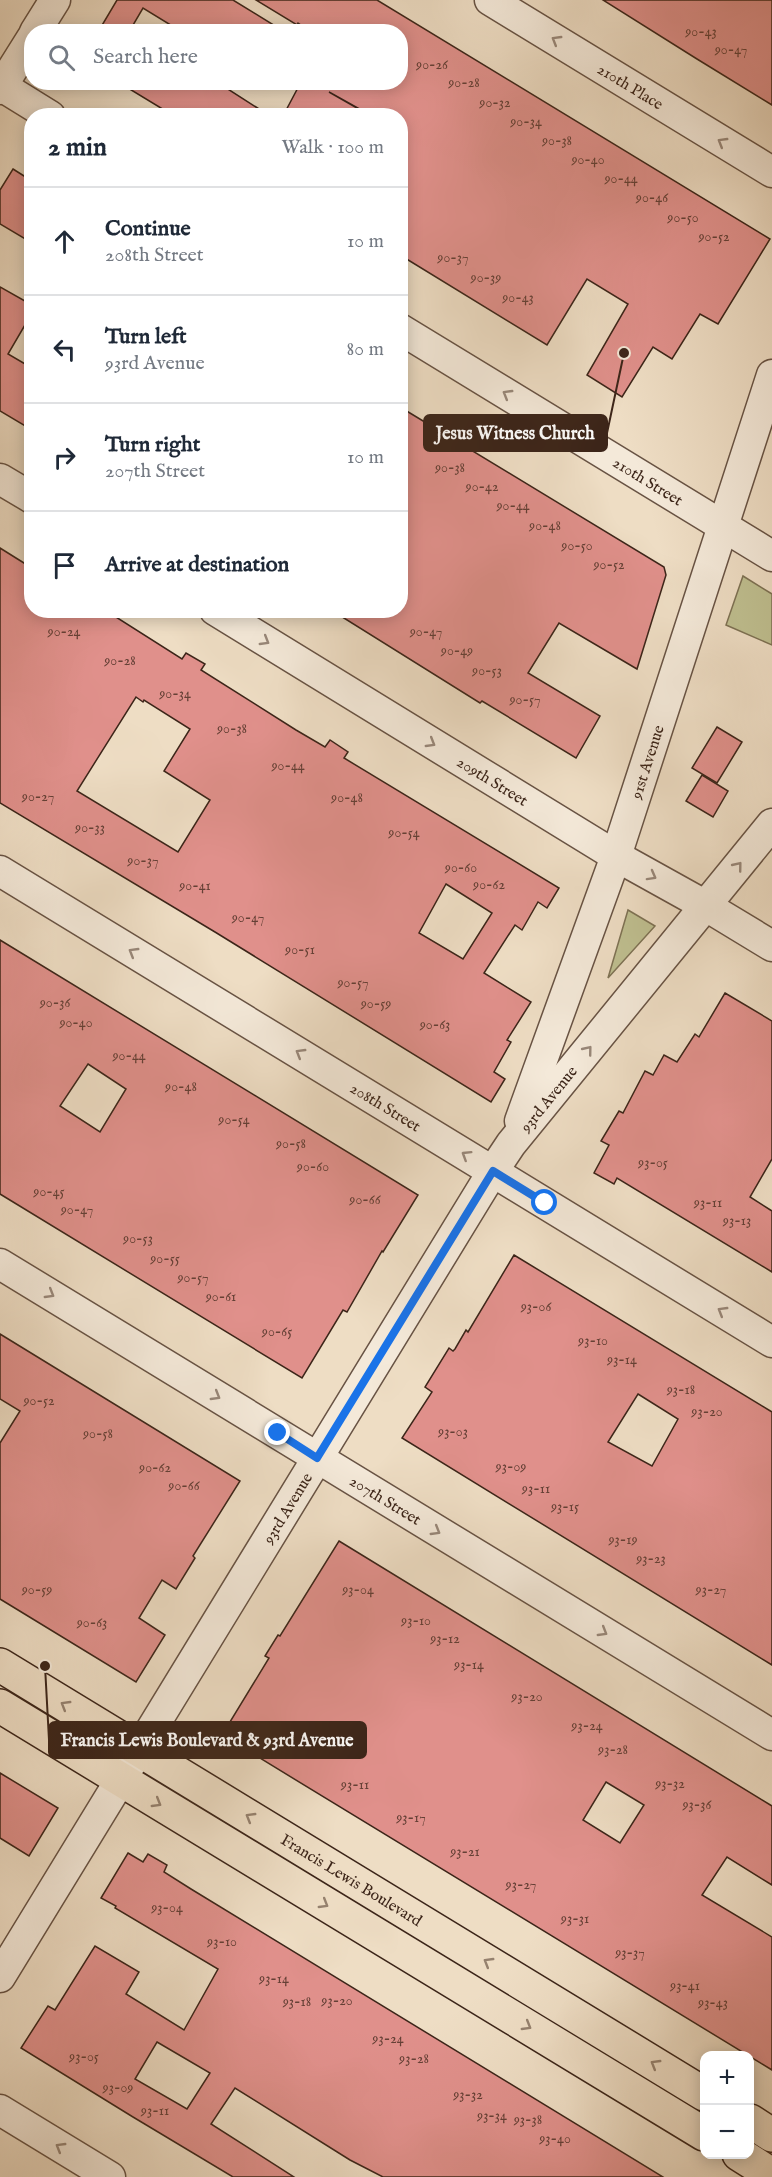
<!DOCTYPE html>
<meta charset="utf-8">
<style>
:root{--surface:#fff;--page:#f6f6f7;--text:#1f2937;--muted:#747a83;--line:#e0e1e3}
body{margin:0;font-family:"IM FELL English",serif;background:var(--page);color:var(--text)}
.controls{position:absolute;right:18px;bottom:18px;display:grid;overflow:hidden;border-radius:12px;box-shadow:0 3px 15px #0003}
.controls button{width:54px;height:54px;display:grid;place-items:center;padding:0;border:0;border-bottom:2px solid var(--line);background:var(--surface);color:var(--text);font:30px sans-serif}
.stop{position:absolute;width:18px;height:18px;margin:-14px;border:4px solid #1a73e8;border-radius:50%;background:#fff}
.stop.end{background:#1a73e8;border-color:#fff;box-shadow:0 2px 6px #0008}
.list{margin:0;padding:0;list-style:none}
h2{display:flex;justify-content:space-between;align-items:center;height:78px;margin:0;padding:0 24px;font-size:26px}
h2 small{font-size:20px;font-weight:400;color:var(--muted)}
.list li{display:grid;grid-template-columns:39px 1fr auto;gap:18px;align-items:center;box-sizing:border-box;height:108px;padding:0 24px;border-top:2px solid var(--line)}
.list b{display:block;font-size:22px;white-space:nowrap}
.list p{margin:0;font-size:20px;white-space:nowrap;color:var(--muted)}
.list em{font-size:20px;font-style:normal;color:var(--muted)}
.icon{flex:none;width:33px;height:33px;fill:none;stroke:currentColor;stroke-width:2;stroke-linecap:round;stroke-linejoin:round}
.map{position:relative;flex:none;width:772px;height:2177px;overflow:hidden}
.search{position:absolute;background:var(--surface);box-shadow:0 3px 15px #0003;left:24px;top:24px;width:384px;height:66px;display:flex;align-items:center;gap:15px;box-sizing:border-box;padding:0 21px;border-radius:24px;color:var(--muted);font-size:22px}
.panel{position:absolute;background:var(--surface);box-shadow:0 3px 15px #0003;left:24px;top:108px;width:384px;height:510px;border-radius:24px}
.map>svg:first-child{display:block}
</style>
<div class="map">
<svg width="772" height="2177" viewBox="0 0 772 2177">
<rect width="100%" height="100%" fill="#eeddc4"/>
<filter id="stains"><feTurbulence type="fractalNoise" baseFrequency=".00333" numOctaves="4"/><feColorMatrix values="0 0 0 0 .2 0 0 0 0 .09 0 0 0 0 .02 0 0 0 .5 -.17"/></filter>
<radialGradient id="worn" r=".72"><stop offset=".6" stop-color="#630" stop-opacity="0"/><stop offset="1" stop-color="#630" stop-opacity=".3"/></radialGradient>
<!-- green -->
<g fill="#bfbf90" stroke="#7e7254" stroke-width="1.5">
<polygon points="743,576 772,594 772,645 726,625"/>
<polygon points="628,910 655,926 608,978"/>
</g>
<!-- building -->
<g fill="#e0908b" stroke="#3c2519" stroke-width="1.5" fill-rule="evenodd">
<polygon points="117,0 233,0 285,32 182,32 143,8 129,32 98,32"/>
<polygon points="256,0 377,0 770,239 718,324 700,314 672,359 653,347 622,397 587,375 628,304 587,279 547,345 400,255 400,116 372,116 329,92 371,116 283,116 301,82 400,82 400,32 311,32 298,23 297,25"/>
<polygon points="603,0 772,0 772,105 697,59"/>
<polygon points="118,82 217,82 270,116 174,116"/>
<polygon points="13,169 32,181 32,243 0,224 0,190"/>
<polygon points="0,287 32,305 32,313 8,354 32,368 32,430 0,411"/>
<polygon points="400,407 664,567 666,575 637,669 559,623 528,673 600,716 576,758 482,701 480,703 331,610 400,610"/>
<path d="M0,548l32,20v42h73l77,49 4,-6 19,11 -4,6 95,60 29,17 5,-7 18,12 -4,6 215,130 -12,20 -9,-6 -16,28 -7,-5 -31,48 47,29 -24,38 4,2 -17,30 11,7 -14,23 -276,-170 -215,-129zM136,697l7,5 1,-2 46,29 -26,42 46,29 -32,52 -101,-61zM446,884l46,29 -29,46 -44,-26z"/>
<polygon points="717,727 742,742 717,783 692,768"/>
<polygon points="702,775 728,791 713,817 686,801"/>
<path d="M0,940l418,255 -35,57 -1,-1 -35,61 -4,-2 -41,68 -302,-184zM88,1064l38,25 -26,43 -40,-26z"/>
<polygon points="725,993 772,1021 772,1159 750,1197 772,1211 772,1272 617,1178 614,1184 594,1173 609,1145 601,1141 619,1111 623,1113 645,1071 653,1075 664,1055 677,1062 695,1034 699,1037"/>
<path d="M514,1255l258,157v253l-370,-227 30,-46 -7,-5 24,-39 4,3 2,-2 11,-19 2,2zM638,1394l40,25 -26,47 -44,-24z"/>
<polygon points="0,1334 240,1481 193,1556 195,1558 176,1589 162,1580 139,1618 165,1635 136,1682 0,1599 0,1443 20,1411 0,1399"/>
<path d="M339,1541l433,265v79l-45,-28 -25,38 70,42v133l-550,-335 47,-77 -4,-2 13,-21 2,1zM606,1782l38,23 -24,38 -37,-23z"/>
<polygon points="0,1773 58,1808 29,1856 0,1838"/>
<path d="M128,1853l15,9 5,-8 19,11 -3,7 27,17 472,288h-280l-33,-17 -115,-72 -24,36 83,53h-61l-100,-60 -112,-69 27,-42 7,4 40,-64 44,26 -13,22 58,36 34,-61 -103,-61 1,-2 -15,-8zM157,2042l53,31 -23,36 -52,-30z"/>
</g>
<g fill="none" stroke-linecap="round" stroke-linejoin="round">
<defs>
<g id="minor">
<path id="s1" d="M490,0l282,172"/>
<polyline points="35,32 55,0"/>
<polyline points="0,85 50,116"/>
<polyline points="0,89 32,38"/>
<path id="s2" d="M400,329l372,227"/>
<polyline points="0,479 32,498"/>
<path id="s3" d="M215,610l401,246 90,50 66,40"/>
<path id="s4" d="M0,871l772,471"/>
<path id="s5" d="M520,1121l96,-265 156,-481"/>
<path id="s6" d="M0,1264l772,471"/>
<path id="s7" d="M0,1977l493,-806 18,-27 261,-320"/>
<polyline points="0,2110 110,2177"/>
</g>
<g id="primary">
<path id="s8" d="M0,1665l704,429"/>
<polyline points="0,1706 704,2134"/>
<polyline points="750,2121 772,2135"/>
<polyline points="739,2154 772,2175"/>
</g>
</defs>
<!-- minor casing -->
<use href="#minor" stroke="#685344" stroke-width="33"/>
<!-- primary casing -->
<use href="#primary" stroke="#3c2519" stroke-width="36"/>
<!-- minor -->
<use href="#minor" stroke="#f4e9d9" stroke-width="30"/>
<!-- primary -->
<use href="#primary" stroke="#eeddc4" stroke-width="33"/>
</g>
<!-- one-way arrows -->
<defs><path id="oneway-chevron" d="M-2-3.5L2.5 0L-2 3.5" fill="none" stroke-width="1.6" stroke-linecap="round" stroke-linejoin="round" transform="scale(1.5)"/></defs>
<g stroke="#988779">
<use href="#oneway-chevron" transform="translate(556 40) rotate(-149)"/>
<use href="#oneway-chevron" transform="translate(722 142) rotate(-149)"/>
<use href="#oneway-chevron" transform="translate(507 394) rotate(-149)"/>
<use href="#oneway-chevron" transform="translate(265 641) rotate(31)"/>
<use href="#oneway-chevron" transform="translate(431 743) rotate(31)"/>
<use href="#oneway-chevron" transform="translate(738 866) rotate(-51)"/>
<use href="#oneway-chevron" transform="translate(652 876) rotate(29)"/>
<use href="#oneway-chevron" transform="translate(133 952) rotate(-149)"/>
<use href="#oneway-chevron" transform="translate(588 1050) rotate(-51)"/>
<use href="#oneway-chevron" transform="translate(300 1053) rotate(-149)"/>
<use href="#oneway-chevron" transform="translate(466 1155) rotate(-148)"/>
<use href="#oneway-chevron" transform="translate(50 1294) rotate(31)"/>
<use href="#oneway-chevron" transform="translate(722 1311) rotate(-149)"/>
<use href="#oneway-chevron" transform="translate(216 1396) rotate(31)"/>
<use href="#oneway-chevron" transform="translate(436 1531) rotate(31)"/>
<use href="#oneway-chevron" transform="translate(603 1632) rotate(31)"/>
<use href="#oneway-chevron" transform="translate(60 2147) rotate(-149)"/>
</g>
<g stroke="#95816e">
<use href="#oneway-chevron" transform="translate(65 1705) rotate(-149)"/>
<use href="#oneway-chevron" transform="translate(157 1803) rotate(31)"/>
<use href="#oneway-chevron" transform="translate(250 1817) rotate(-149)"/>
<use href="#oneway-chevron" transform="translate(324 1904) rotate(31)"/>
<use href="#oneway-chevron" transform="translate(488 1962) rotate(-149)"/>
<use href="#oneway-chevron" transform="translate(527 2026) rotate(31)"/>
<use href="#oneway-chevron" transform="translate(655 2064) rotate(-149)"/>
</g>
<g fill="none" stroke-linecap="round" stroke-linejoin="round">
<!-- route -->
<polyline stroke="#1a73e8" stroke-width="8" points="278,1433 317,1458 493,1171 545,1203"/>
</g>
<g text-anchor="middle" stroke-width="6" stroke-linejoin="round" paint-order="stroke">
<!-- number labels -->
<g font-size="14" fill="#654036">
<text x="701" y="36">90-43</text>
<text x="731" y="54">90-47</text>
<text x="432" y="69">90-26</text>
<text x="464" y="87">90-28</text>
<text x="495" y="107">90-32</text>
<text x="526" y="126">90-34</text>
<text x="557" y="145">90-38</text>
<text x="588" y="164">90-40</text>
<text x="621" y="183">90-44</text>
<text x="652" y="202">90-46</text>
<text x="683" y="222">90-50</text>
<text x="714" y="241">90-52</text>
<text x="453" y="262">90-37</text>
<text x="486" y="282">90-39</text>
<text x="518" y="302">90-43</text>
<text x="450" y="472">90-38</text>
<text x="482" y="491">90-42</text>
<text x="513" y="510">90-44</text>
<text x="545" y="530">90-48</text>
<text x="577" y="550">90-50</text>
<text x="609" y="569">90-52</text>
<text x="64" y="636">90-24</text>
<text x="426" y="636">90-47</text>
<text x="457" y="655">90-49</text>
<text x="120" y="665">90-28</text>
<text x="487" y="675">90-53</text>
<text x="175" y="698">90-34</text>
<text x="525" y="704">90-57</text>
<text x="232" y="733">90-38</text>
<text x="288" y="770">90-44</text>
<text x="38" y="801">90-27</text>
<text x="347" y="802">90-48</text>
<text x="90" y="832">90-33</text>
<text x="404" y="837">90-54</text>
<text x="143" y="865">90-37</text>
<text x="461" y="872">90-60</text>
<text x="489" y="889">90-62</text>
<text x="195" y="890">90-41</text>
<text x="248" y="922">90-47</text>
<text x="300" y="954">90-51</text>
<text x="353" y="987">90-57</text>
<text x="55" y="1007">90-36</text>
<text x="376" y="1008">90-59</text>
<text x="76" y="1027">90-40</text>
<text x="435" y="1029">90-63</text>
<text x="129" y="1060">90-44</text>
<text x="181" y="1091">90-48</text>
<text x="234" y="1124">90-54</text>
<text x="291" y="1148">90-58</text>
<text x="653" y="1167">93-05</text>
<text x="313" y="1171">90-60</text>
<text x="49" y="1196">90-45</text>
<text x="365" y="1204">90-66</text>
<text x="708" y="1207">93-11</text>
<text x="77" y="1214">90-47</text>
<text x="737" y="1225">93-13</text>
<text x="138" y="1243">90-53</text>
<text x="165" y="1263">90-55</text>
<text x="193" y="1282">90-57</text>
<text x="221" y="1301">90-61</text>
<text x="536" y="1311">93-06</text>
<text x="277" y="1336">90-65</text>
<text x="593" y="1345">93-10</text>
<text x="622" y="1364">93-14</text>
<text x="681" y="1394">93-18</text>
<text x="39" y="1405">90-52</text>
<text x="707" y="1416">93-20</text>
<text x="453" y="1436">93-03</text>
<text x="98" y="1438">90-58</text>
<text x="511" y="1471">93-09</text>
<text x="155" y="1472">90-62</text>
<text x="184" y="1490">90-66</text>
<text x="536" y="1493">93-11</text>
<text x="565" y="1511">93-15</text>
<text x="623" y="1544">93-19</text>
<text x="651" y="1563">93-23</text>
<text x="37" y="1594">90-59</text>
<text x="358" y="1594">93-04</text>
<text x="711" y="1594">93-27</text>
<text x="416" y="1625">93-10</text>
<text x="92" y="1627">90-63</text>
<text x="445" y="1643">93-12</text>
<text x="469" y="1669">93-14</text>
<text x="527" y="1701">93-20</text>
<text x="587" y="1730">93-24</text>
<text x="613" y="1754">93-28</text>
<text x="670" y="1788">93-32</text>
<text x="355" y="1789">93-11</text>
<text x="697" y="1809">93-36</text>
<text x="411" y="1822">93-17</text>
<text x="465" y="1856">93-21</text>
<text x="521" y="1889">93-27</text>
<text x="167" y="1912">93-04</text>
<text x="575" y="1923">93-31</text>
<text x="222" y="1946">93-10</text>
<text x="630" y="1957">93-37</text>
<text x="274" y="1983">93-14</text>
<text x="685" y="1990">93-41</text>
<text x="337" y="2005">93-20</text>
<text x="297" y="2006">93-18</text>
<text x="713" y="2007">93-43</text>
<text x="388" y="2043">93-24</text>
<text x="84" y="2061">93-05</text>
<text x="414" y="2063">93-28</text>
<text x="118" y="2092">93-09</text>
<text x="468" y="2099">93-32</text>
<text x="155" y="2115">93-11</text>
<text x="492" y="2120">93-34</text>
<text x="528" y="2124">93-38</text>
<text x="555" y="2143">93-40</text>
</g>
<!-- street labels -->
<g font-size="16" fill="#3c2519" stroke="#f4e9d9">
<text dy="6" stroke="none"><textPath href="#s1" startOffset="165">210th Place</textPath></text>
<text dy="6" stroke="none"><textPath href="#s2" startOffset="291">210th Street</textPath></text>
<text dy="6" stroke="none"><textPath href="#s5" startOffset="381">91st Avenue</textPath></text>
<text dy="6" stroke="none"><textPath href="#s3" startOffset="326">209th Street</textPath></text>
<text dy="6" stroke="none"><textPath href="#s7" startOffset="1036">93rd Avenue</textPath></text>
<text dy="6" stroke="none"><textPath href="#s4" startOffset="452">208th Street</textPath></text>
<text dy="6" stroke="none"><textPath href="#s6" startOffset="452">207th Street</textPath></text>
<text dy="6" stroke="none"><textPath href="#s7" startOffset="550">93rd Avenue</textPath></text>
<text dy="6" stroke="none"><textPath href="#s8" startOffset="412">Francis Lewis Boulevard</textPath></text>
</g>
</g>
<!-- callouts -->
<path fill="none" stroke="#3c2519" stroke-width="2" d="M624 353L607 433M45 1666L49 1740"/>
<g fill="#3c2519" stroke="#f4e9d9" stroke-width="2">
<circle cx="624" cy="353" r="6"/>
<circle cx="45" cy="1666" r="6"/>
</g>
<g fill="#3c2519" stroke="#3c2519" stroke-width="2">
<rect x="424" y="415" width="183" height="36" rx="6"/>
<rect x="49" y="1722" width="317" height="36" rx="6"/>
</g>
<g font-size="18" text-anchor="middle" font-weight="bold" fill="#fff">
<text x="515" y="439">Jesus Witness Church</text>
<text x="207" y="1746">Francis Lewis Boulevard &amp; 93rd Avenue</text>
</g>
<rect width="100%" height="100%" filter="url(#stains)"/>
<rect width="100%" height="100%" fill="url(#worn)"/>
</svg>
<div class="controls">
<button>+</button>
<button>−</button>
</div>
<div class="stop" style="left:545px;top:1203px"></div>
<div class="stop end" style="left:278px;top:1433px"></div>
<div class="search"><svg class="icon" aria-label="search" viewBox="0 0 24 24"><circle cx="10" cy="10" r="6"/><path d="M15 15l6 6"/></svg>Search here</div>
<section class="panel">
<h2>2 min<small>Walk · 100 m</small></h2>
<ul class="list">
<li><svg class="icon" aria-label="ahead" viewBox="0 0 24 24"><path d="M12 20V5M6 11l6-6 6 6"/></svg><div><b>Continue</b><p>208th Street</p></div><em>10 m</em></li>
<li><svg class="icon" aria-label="left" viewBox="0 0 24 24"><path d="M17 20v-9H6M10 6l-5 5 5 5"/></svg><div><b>Turn left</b><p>93rd Avenue</p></div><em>80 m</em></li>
<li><svg class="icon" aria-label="right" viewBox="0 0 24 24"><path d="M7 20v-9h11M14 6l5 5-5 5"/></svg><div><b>Turn right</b><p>207th Street</p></div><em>10 m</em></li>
<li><svg class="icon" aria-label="arrive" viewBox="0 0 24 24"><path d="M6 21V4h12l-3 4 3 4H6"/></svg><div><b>Arrive at destination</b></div></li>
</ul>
</section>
</div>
